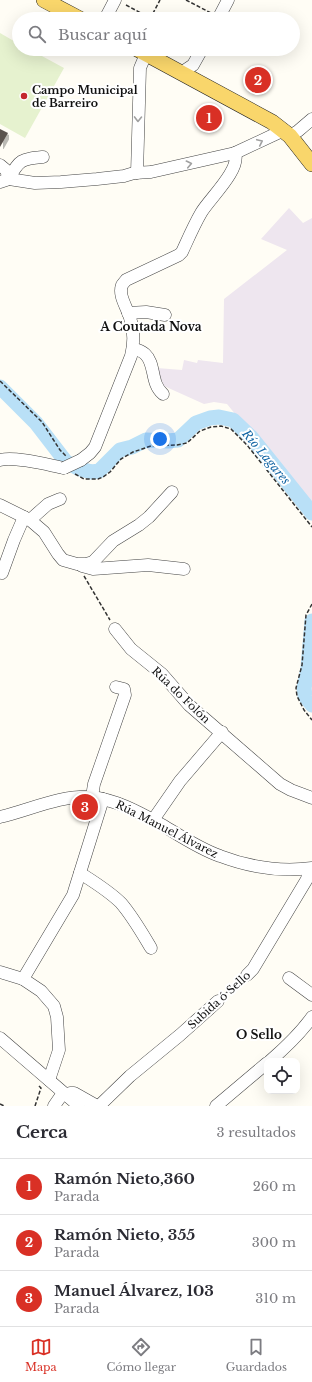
<!DOCTYPE html>
<html lang="es">
<meta charset="utf-8">
<style>
:root{--surface:#fff;--page:#f2f2f3;--text:#2b2b33;--muted:#7c7c81;--line:#e1e1e2;--accent:#d93025}
body{margin:0;font-family:"Libre Baskerville",serif;background:var(--page);color:var(--text)}
.controls{position:absolute;right:12px;bottom:12px;display:grid;overflow:hidden;border-radius:8px;box-shadow:0 4px 16px #0002}
.controls button{width:36px;height:36px;display:grid;place-items:center;padding:0;border:0;border-bottom:1px solid var(--line);background:var(--surface);color:var(--text);font:20px sans-serif}
.you{position:absolute;left:160px;top:439px;width:14px;height:14px;margin:-10px;border:3px solid #fff;border-radius:50%;background:#1a73e8;box-shadow:0 0 0 6px #1a73e833}
.badge{display:grid;place-items:center;width:26px;height:26px;border-radius:50%;background:var(--accent);color:#fff;font-size:13px;font-weight:700}
.pin{position:absolute;translate:-50% -50%;border:2px solid #fff;box-shadow:0 1px 4px #0006}
.list{margin:0;padding:0;list-style:none}
h2{display:flex;justify-content:space-between;align-items:center;height:52px;margin:0;padding:0 16px;font-size:17px}
h2 small{font-size:13px;font-weight:400;color:var(--muted)}
.list li{display:grid;grid-template-columns:26px 1fr auto;gap:12px;align-items:center;box-sizing:border-box;height:56px;padding:0 16px;border-top:1px solid var(--line)}
.list b{display:block;font-size:15px;white-space:nowrap}
.list p{margin:0;font-size:13px;white-space:nowrap;color:var(--muted)}
.list em{font-size:13px;font-style:normal;color:var(--muted)}
.icon{flex:none;width:22px;height:22px;fill:none;stroke:currentColor;stroke-width:2;stroke-linecap:round;stroke-linejoin:round}
.map{position:relative;flex:none;width:312px;height:1106px;overflow:hidden}
.search{position:absolute;background:var(--surface);box-shadow:0 4px 16px #0002;left:12px;right:12px;top:12px;height:44px;display:flex;align-items:center;gap:10px;box-sizing:border-box;padding:0 14px;border-radius:22px;color:var(--muted);font-size:15px}
.sheet{height:220px;background:var(--surface)}
nav{display:flex;justify-content:space-around;align-items:center;box-sizing:border-box;height:56px;border-top:1px solid var(--line);background:var(--surface);font-size:11px;color:var(--muted)}
nav a{display:grid;justify-items:center;gap:2px}
nav .on{color:var(--accent)}
.map>svg:first-child{display:block}
</style>
<div class="map">
<svg width="312" height="1106" viewBox="0 0 312 1106">
<defs>
<filter id="shadow"><feDropShadow dx="3" dy="3" stdDeviation="0" flood-color="#0004"/></filter>
</defs>
<rect width="100%" height="100%" fill="#fffdf5"/>
<!-- industrial -->
<g fill="#eee6ef">
<polygon points="289,208 303,223 312,218 312,508 227,404 214,402 204,404 164,386 157,368 182,370 184,360 197,363 198,360 223,363 224,299 287,250 261,239"/>
<polygon points="312,650 312,699 307,696 306,689"/>
</g>
<!-- pitch -->
<polygon fill="#e6f2cf" points="0,33 19,44 19,49 29,49 64,68 25,138 0,124"/>
<g fill="none" stroke-linecap="round" stroke-linejoin="round">
<!-- river -->
<g stroke="#b9e0f7" stroke-width="15">
<polyline points="0,387 36,423 66,462 80,469 92,472 99,471 120,450 132,447 146,440 168,441 178,440 196,423 210,418 219,417 233,420 251,437 312,513"/>
<polyline points="312,621 308,668 304,688 305,696 312,705"/>
</g>
</g>
<!-- building -->
<polygon fill="#5a524d" filter="url(#shadow)" points="0,129 8,133 0,147"/>
<g fill="none" stroke-linecap="round" stroke-linejoin="round">
<defs>
<g id="minor">
<polyline points="105,19 115,0"/>
<polyline points="218,19 228,0"/>
<polyline points="181,73 193,65 202,49"/>
<polyline points="290,136 298,131 312,119"/>
<polyline points="0,165 6,170 9,179"/>
<polyline points="137,173 140,68 146,54"/>
<path d="M9,179c10,-20 13,-20 34,-22"/>
<polyline points="0,182 9,179 35,183 61,182 97,179 124,176 134,173 151,172 235,153 284,130"/>
<polyline points="128,313 146,312 165,315"/>
<path d="M133,348c4,2 9,3 12,6 11,10 5,29 18,40"/>
<path d="M0,460c15,-4 48,5 64,8"/>
<path d="M81,460l9,-7 5,-6 36,-91c3,-12 3,-26 -1,-38 -3,-11 -12,-22 -8,-33l4,-5 53,-25 3,-3c6,-13 12,-27 19,-39 8,-14 40,-43 34,-60"/>
<polyline points="0,505 30,520 44,532 58,554 63,560 77,564 86,564 93,562 113,541 139,525 149,517 172,492"/>
<polyline points="30,520 48,504 60,499"/>
<polyline points="82,566 93,569 148,565 184,569"/>
<polyline points="2,573 14,540 24,517"/>
<polyline points="115,629 131,649 162,674 189,705 280,784 291,790 312,798"/>
<polyline points="92,797 94,784 125,695 124,689 116,687"/>
<path d="M0,817c30,-7 60,-22 91,-20 27,3 49,16 73,29 18,11 36,23 56,30 29,11 61,16 92,12"/>
<polyline points="153,820 180,781 222,732"/>
<path d="M80,873c14,9 29,18 41,30 12,14 21,30 30,45"/>
<polyline points="0,972 23,979 41,991 54,1006 57,1017 59,1050 49,1080"/>
<polyline points="247,975 253,969 307,879 309,869"/>
<polyline points="289,978 312,995"/>
<polyline points="23,979 73,895 103,799"/>
<polyline points="0,1038 79,1106"/>
<path d="M270,1061c16,-14 30,-27 42,-44"/>
<polyline points="69,1094 70,1093 74,1093 97,1106"/>
<polyline points="54,1106 63,1093"/>
<polyline points="99,1106 130,1076 180,1035 218,1001"/>
<polyline points="216,1106 267,1063"/>
</g>
<g id="major">
<polyline points="44,0 80,19"/>
<polyline points="137,49 272,122 290,136 312,164"/>
</g>
</defs>
<!-- minor casing -->
<use href="#minor" stroke="#444" stroke-width="13"/>
<!-- major casing -->
<use href="#major" stroke="#222" stroke-width="16"/>
<!-- path -->
<g stroke="#333" stroke-width="1.5" stroke-dasharray="4 2" stroke-linecap="butt">
<polyline points="186,0 211,13"/>
<polyline points="126,5 152,19"/>
<polyline points="150,19 160,0"/>
<polyline points="0,381 42,422 60,450 66,456"/>
<polyline points="75,474 84,479 98,479 103,477 110,472 121,459 133,452 151,446 177,445 187,443 200,431 211,427 221,426 231,429 247,445 312,527"/>
<polyline points="84,576 110,620"/>
<polyline points="312,604 306,615 302,665 296,688 297,696 304,710 312,720"/>
<polyline points="225,994 240,981"/>
<polyline points="0,1104 4,1106"/>
<polyline points="35,1106 41,1088 39,1086"/>
</g>
<!-- minor -->
<use href="#minor" stroke="#fff" stroke-width="12"/>
<!-- major -->
<use href="#major" stroke="#f9d66b" stroke-width="15"/>
<defs>
<polyline id="minor-bridge" points="64,468 81,460"/>
</defs>
<!-- minor-bridge casing -->
<use href="#minor-bridge" stroke="#444" stroke-width="13" stroke-linecap="butt"/>
<!-- minor-bridge -->
<use href="#minor-bridge" stroke="#fff" stroke-width="12"/>
</g>
<!-- one-way arrows -->
<defs><path id="oneway-chevron" d="M-2-3.5L2.5 0L-2 3.5" fill="none" stroke-width="1.6" stroke-linecap="round" stroke-linejoin="round"/></defs>
<g stroke="#a0a0a0">
<use href="#oneway-chevron" transform="translate(138 119) rotate(91)"/>
<use href="#oneway-chevron" transform="translate(260 142) rotate(-25)"/>
<use href="#oneway-chevron" transform="translate(189 164) rotate(-12)"/>
</g>
<!-- markers -->
<circle fill="#c4262e" stroke="#fff" stroke-width="1.5" cx="24" cy="96" r="4"/>
<g text-anchor="middle" stroke-width="4" stroke-linejoin="round" paint-order="stroke">
<!-- poi labels -->
<g font-size="11" font-weight="bold" fill="#111" stroke="#fff" text-anchor="start">
<text x="32" y="94">Campo Municipal<tspan x="32" dy="13">de Barreiro</tspan></text>
</g>
<!-- street labels -->
<g font-size="11" fill="#111" stroke="#fff">
<text transform="translate(181 695) rotate(44)" y="4">Rúa do Folón</text>
<text transform="translate(167 829) rotate(27)" y="4">Rúa Manuel Álvarez</text>
<text transform="translate(219 1000) rotate(-42)" y="4">Subida ó Sello</text>
</g>
<!-- neighbourhood labels -->
<g font-size="12" font-weight="bold" fill="#111" stroke="#fff">
<text x="151" y="331">A Coutada Nova</text>
<text x="259" y="1039">O Sello</text>
</g>
<!-- water labels -->
<g font-size="12" font-style="italic" fill="#1768a6" stroke="#fff">
<text transform="translate(266 457) rotate(50)" y="4">Río Lagares</text>
</g>
</g>
</svg>
<div class="controls">
<button><svg class="icon" aria-label="locate" viewBox="0 0 24 24"><circle cx="12" cy="12" r="6"/><path d="M12 2v4M12 18v4M2 12h4M18 12h4"/></svg></button>
</div>
<div class="you"></div>
<div class="pin badge" style="left:209px;top:118px">1</div>
<div class="pin badge" style="left:258px;top:80px">2</div>
<div class="pin badge" style="left:85px;top:807px">3</div>
<div class="search"><svg class="icon" aria-label="search" viewBox="0 0 24 24"><circle cx="10" cy="10" r="6"/><path d="M15 15l6 6"/></svg>Buscar aquí</div>
</div>
<section class="sheet">
<h2>Cerca<small>3 resultados</small></h2>
<ul class="list">
<li><span class="badge">1</span><div><b>Ramón Nieto,360</b><p>Parada</p></div><em>260 m</em></li>
<li><span class="badge">2</span><div><b>Ramón Nieto, 355</b><p>Parada</p></div><em>300 m</em></li>
<li><span class="badge">3</span><div><b>Manuel Álvarez, 103</b><p>Parada</p></div><em>310 m</em></li>
</ul>
</section>
<nav>
<a class="on"><svg class="icon" aria-label="map" viewBox="0 0 24 24"><path d="M3 6l6-2 6 2 6-2v14l-6 2-6-2-6 2zM9 4v14M15 6v14"/></svg>Mapa</a>
<a><svg class="icon" aria-label="directions" viewBox="0 0 24 24"><path d="M12 3l9 9-9 9-9-9zM9 14v-3h6M13 9l2 2-2 2"/></svg>Cómo llegar</a>
<a><svg class="icon" aria-label="saved" viewBox="0 0 24 24"><path d="M7 4h10v16l-5-4-5 4z"/></svg>Guardados</a>
</nav>
